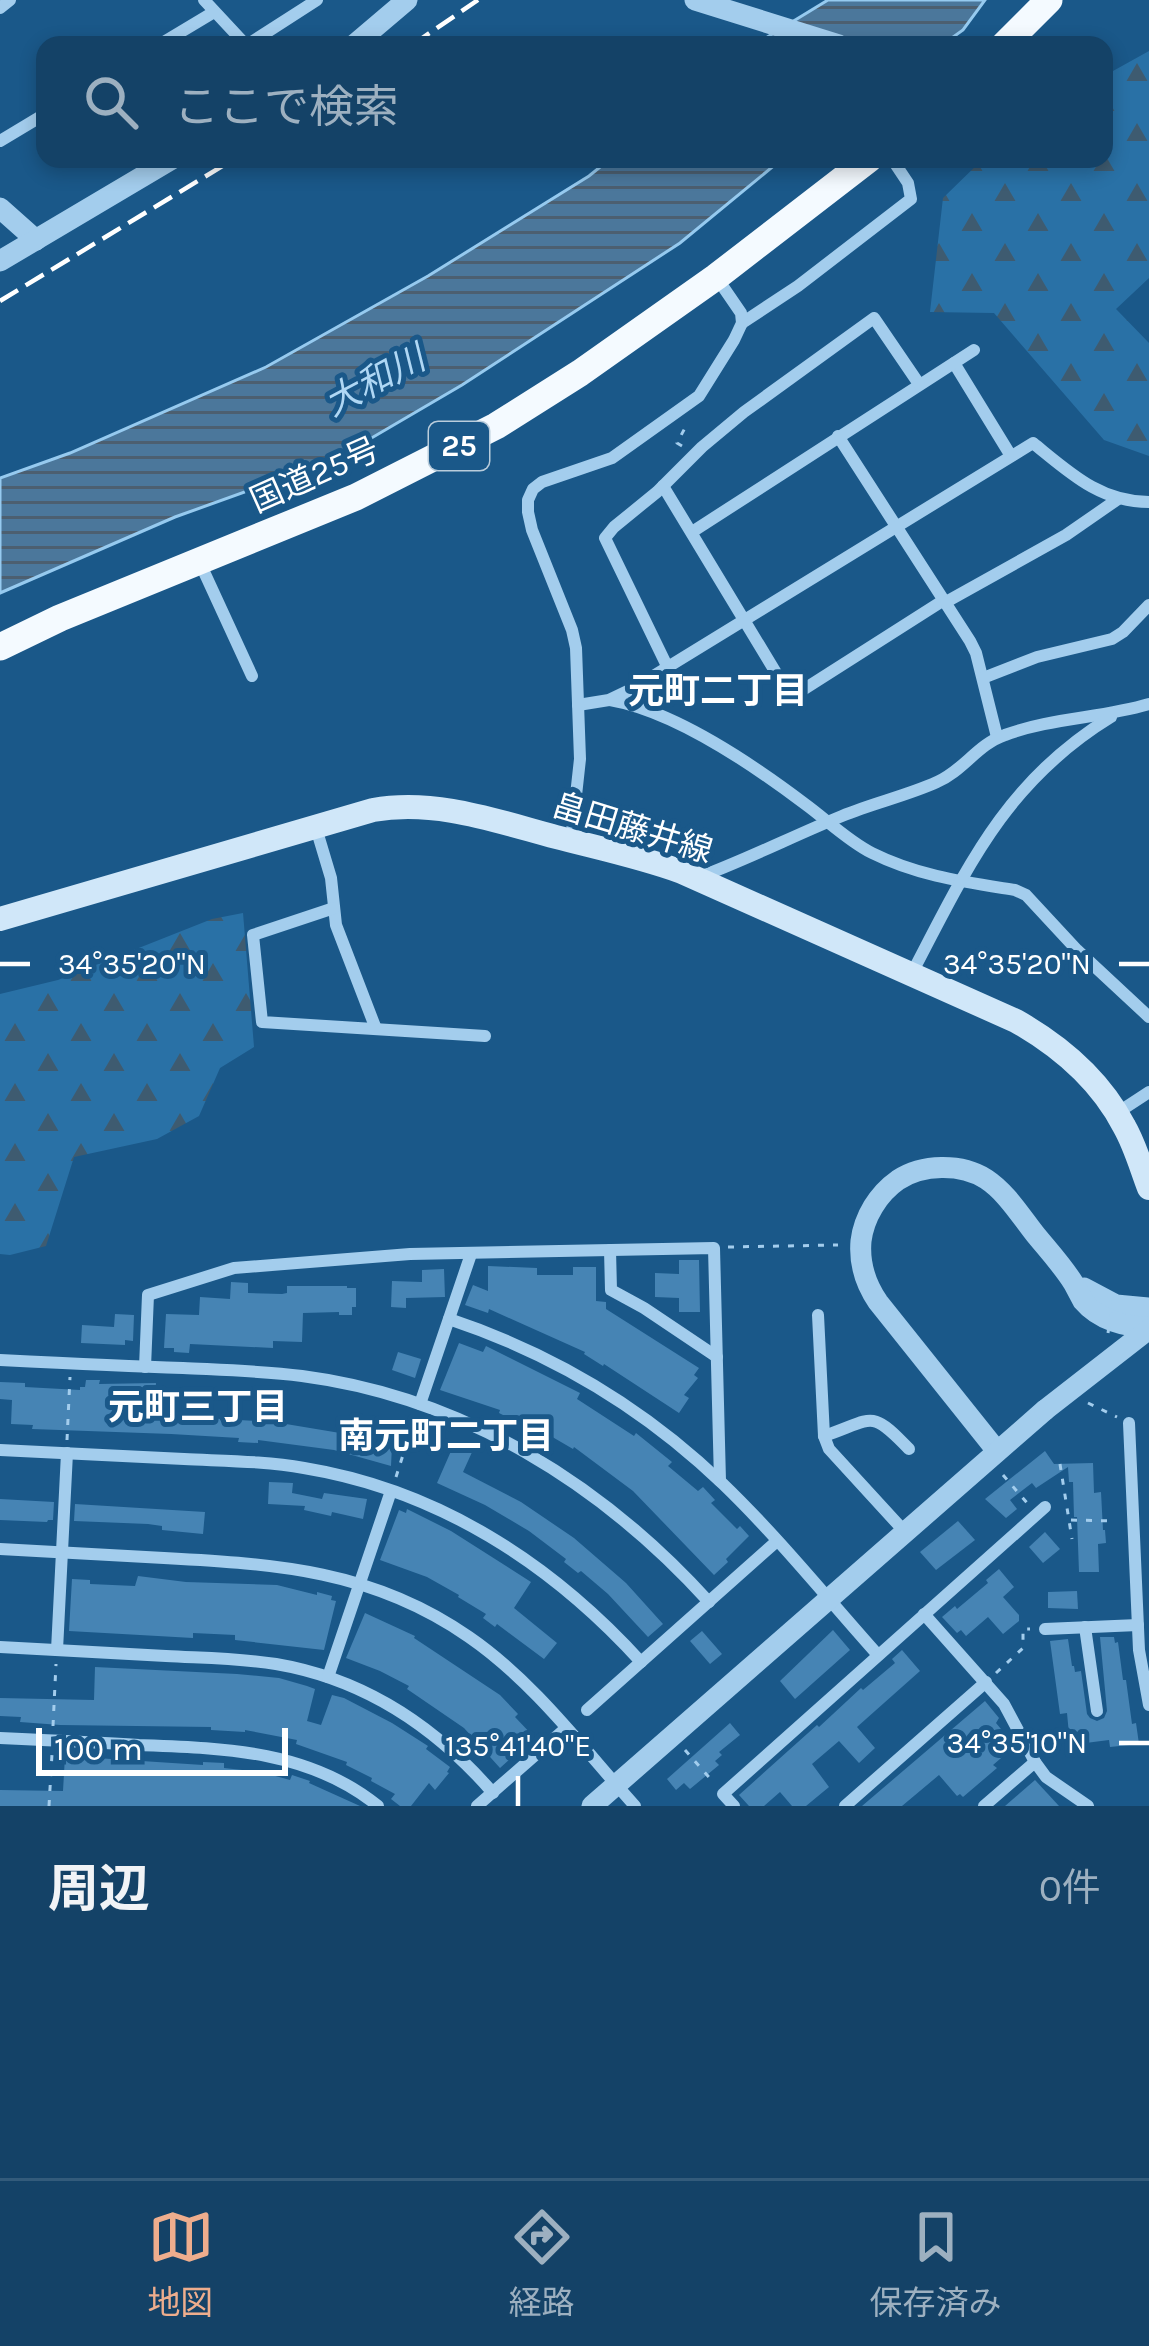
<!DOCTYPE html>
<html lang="ja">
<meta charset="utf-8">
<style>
:root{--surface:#144267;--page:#214d70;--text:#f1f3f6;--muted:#9db0c0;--line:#335b7b;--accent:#eead8d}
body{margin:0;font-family:Karla,"Noto Sans JP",sans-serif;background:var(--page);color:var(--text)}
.scale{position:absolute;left:36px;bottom:30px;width:252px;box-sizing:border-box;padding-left:12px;border:6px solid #fff;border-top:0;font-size:33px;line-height:42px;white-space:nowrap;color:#fff;-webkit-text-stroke:9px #1a5889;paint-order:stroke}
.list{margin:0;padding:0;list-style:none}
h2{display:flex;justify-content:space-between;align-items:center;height:156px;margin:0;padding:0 48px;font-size:51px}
h2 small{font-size:39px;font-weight:400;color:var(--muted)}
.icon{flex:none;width:66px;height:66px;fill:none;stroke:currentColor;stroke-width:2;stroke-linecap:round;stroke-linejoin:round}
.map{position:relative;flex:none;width:1149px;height:1806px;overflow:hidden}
.search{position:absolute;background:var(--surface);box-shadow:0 6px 18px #0003;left:36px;right:36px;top:36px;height:132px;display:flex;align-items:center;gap:30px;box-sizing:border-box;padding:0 42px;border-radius:24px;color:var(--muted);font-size:45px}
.sheet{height:372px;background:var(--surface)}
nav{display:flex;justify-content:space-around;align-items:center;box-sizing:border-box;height:168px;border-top:3px solid var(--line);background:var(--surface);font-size:33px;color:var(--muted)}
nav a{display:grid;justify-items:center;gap:6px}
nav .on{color:var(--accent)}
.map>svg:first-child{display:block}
</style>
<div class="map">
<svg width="1149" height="1806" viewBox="0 0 1149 1806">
<defs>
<pattern id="forest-firs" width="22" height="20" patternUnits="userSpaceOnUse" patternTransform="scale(3)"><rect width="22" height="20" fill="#2971a6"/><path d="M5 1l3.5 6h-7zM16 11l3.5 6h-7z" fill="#3e5b70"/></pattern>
<pattern id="water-rules" width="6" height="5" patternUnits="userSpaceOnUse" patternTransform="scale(3)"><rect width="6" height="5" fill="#4b779b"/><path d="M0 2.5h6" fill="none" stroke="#4c5f70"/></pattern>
</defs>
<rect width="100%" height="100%" fill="#1a5889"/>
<!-- forest -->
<g fill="url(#forest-firs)">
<polygon points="1149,51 1149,278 1116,309 1149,343 1149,456 1104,440 994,313 930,312 943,198 983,159 1104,159 1104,76"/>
<polygon points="243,913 254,1047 220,1068 199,1116 157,1139 74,1157 46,1246 10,1255 0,1254 0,994 58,980 212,919"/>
</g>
<!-- water -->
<g fill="url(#water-rules)" stroke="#96caef" stroke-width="3">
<polygon points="828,0 985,0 963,30 942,45 754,45"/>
<polygon points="610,159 782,159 680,243 462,385 334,460 175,517 0,593 0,478 70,453 266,367 428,276 589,176"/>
</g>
<!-- building -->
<g fill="#4684b4">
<polygon points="679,1260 699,1260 700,1312 679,1312 679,1298 655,1297 655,1273 679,1274"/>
<polygon points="488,1266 537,1268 537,1275 573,1275 573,1267 596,1267 596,1301 606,1302 606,1309 699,1368 694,1375 698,1378 684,1395 689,1398 679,1413 604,1364 603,1366 584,1354 585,1352 489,1309 488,1313 465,1305 473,1285 488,1291"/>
<polygon points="444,1269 445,1297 406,1298 406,1308 391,1307 392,1281 422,1282 422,1270"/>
<polygon points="231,1282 248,1283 248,1293 282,1294 287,1293 287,1286 347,1286 347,1288 356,1288 356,1307 352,1307 352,1315 339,1315 339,1312 303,1313 302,1342 273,1341 273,1348 190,1344 189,1353 174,1352 174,1348 164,1348 166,1314 199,1315 200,1297 230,1299"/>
<polygon points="115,1314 134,1315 133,1341 125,1340 125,1345 81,1343 82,1325 114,1327"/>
<polygon points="459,1343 483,1352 486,1346 580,1393 577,1399 634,1436 636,1433 672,1462 668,1466 698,1491 703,1487 715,1500 711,1503 737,1529 740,1526 749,1536 726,1559 728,1562 714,1575 633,1491 574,1447 573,1449 537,1428 535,1431 499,1413 500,1410 440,1390"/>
<polygon points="398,1352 421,1359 415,1378 392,1370"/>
<polygon points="86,1380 100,1380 99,1384 156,1383 154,1415 274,1422 364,1437 364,1440 392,1445 391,1466 334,1450 258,1440 258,1443 238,1442 239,1438 171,1434 32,1429 33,1425 11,1424 12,1400 0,1399 0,1382 25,1383 25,1387 80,1390 80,1387 85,1387"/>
<polygon points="455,1442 473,1450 463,1472 521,1502 574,1538 626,1583 663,1624 648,1637 608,1594 581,1571 578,1573 564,1562 566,1559 529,1531 485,1505 437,1483"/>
<polygon points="1045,1451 1054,1464 1093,1463 1094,1493 1101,1492 1103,1530 1105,1530 1106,1543 1098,1544 1099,1572 1079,1572 1077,1517 1074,1517 1073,1482 1069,1482 1068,1467 1036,1488 1032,1483 1010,1500 1017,1509 1006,1518 985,1499"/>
<polygon points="269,1482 293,1483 292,1493 322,1499 324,1493 367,1499 363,1519 332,1512 331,1516 304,1510 305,1506 268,1504"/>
<polygon points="0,1499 54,1502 53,1520 48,1520 47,1522 0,1520"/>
<polygon points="75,1504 205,1512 203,1534 162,1530 162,1526 148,1524 74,1521"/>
<polygon points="407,1509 451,1531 531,1582 514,1608 557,1643 544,1659 497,1624 495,1627 483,1618 486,1614 458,1597 459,1595 427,1577 380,1560 399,1510 406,1513"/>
<polygon points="958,1521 975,1540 936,1570 920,1552"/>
<polygon points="1045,1532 1060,1549 1043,1563 1029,1547"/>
<polygon points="999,1569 1014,1587 1003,1597 1019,1615 1019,1621 1003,1634 988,1617 966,1636 961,1630 957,1633 942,1617 955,1606 957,1609 988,1583 986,1580"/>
<polygon points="138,1576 186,1582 277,1585 317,1595 317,1592 332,1596 331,1600 336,1601 324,1650 235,1640 235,1635 193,1633 193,1638 69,1631 72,1579 90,1580 90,1584 135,1586"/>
<polygon points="1077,1591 1078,1609 1048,1608 1048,1592"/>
<polygon points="365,1613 415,1636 414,1638 500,1695 518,1714 515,1717 534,1737 500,1768 464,1728 407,1689 409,1686 380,1671 346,1658"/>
<polygon points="833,1630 850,1650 795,1699 780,1681"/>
<polygon points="702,1631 722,1654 710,1664 690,1641"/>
<polygon points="1100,1637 1114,1637 1115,1643 1118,1642 1123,1680 1126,1680 1132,1724 1136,1723 1139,1744 1110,1747 1109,1740 1070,1745 1067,1713 1060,1714 1050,1641 1068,1639 1072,1666 1074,1666 1075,1672 1081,1671 1087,1714 1090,1718 1097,1721 1104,1718 1107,1711"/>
<polygon points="902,1650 920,1671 857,1727 875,1748 859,1763 839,1741 812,1764 829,1787 806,1806 792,1806 780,1792 764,1806 749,1806 739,1795 817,1725 819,1727 861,1688 863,1690 895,1663 892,1659"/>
<polygon points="95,1667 237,1674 279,1678 307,1686 315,1689 307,1721 321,1725 332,1695 344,1698 392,1723 428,1746 426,1749 450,1767 447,1772 449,1773 435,1790 429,1783 411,1806 400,1806 391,1799 395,1794 371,1781 372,1778 346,1765 347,1762 296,1744 297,1740 245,1730 245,1732 211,1730 211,1727 60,1725 20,1722 21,1717 0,1716 0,1698 94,1700"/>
<polygon points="985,1701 999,1718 996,1723 1015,1746 993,1765 997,1768 963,1797 960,1794 957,1796 939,1775 902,1806 862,1806"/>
<polygon points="730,1723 740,1735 719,1752 722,1755 715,1761 719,1765 690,1789 684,1783 676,1790 667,1779"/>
<polygon points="65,1756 203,1765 203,1762 224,1763 224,1768 261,1772 290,1780 292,1775 310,1781 309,1783 360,1806 0,1806 0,1790 63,1791"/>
<polygon points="1035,1780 1059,1806 1005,1806"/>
</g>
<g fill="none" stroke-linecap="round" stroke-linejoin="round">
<!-- path -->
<g stroke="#a3cded" stroke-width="3" stroke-dasharray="6 9" stroke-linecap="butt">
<polyline points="682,446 677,443 686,426"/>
<polyline points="728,1247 838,1245"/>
<polyline points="1088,1403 1117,1417"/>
<polyline points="67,1440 70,1377"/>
<polyline points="1060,1464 1072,1539"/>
<polyline points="1003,1475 1028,1504"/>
<polyline points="396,1477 415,1417"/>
<polyline points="1071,1520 1115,1521"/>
<polyline points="996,1673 1023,1648 1023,1629 1030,1629"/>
<polyline points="53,1726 56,1664"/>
<polyline points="685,1750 714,1783"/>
<polyline points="49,1806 52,1754"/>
</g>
<!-- minor -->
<g stroke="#a3cded" stroke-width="12">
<polyline points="204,0 246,45"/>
<polyline points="0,8 10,0"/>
<polyline points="159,45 214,12"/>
<polyline points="247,45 317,0"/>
<polyline points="0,141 45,114"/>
<polyline points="742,323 798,286 911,199 908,183 892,159"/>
<polyline points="954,363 1011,456"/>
<polyline points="838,436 970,641 976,653 997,737"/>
<polyline points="663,486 787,691 798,693 944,600"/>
<polyline points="692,532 974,350"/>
<polyline points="200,563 252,676"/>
<polyline points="946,602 1066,535 1118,499"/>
<polyline points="667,666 605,538 614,527 657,492 702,447 744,412 874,318 919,384"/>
<polyline points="983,678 1037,657 1112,639 1123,632 1149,605"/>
<path d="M610,700c65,11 142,64 195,104 22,16 43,37 67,49 46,23 93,29 143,37l11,5 51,55 72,67"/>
<path d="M578,705l31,-5 23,-11 401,-246c37,30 67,59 116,59"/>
<polyline points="316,828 331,878 336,925 376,1029"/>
<polyline points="571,841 580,759 576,648 572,630 532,530 528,512 528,500 533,489 542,482 612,458 699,396 734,340 742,323 741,313 717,278"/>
<path d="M697,878c49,-18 96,-42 145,-62 31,-13 64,-20 95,-34 26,-11 41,-38 68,-47 46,-17 97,-17 144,-31"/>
<polyline points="334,908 253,935 262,1022 485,1036"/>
<path d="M912,973c55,-105 93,-191 199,-256"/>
<polyline points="1117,1113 1149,1092"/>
<polyline points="610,1250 611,1290 644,1308 717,1357"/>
<polyline points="818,1315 824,1436 829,1449 905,1532"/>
<path d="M449,1319c102,34 196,90 274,165 55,53 104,114 155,171"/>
<path d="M0,1360c61,3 122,6 183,8 40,2 80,3 119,8 161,21 300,108 407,226"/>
<polyline points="145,1367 148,1295 234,1268 410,1254 714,1248 720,1481"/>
<polyline points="420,1404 471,1254"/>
<polyline points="1129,1423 1139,1650 1149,1705"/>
<path d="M824,1436c50,-17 46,-28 85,13"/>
<path d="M0,1450c61,3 123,6 184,9 40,2 81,2 120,9 134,22 247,95 337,194"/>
<path d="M0,1549c55,3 109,6 164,9 112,6 209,12 305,79 64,44 114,111 166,169"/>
<polyline points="924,1614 1004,1704 1035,1762 1046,1777 1088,1806"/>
<polyline points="1085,1627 1097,1711"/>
<polyline points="1045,1629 1138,1625"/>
<path d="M0,1647c55,3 110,6 166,9 36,2 73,2 110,8 88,15 159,62 217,129"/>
<polyline points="57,1650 67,1453"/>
<polyline points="328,1677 391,1491"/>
<polyline points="587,1710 777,1541"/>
<path d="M0,1738c46,2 93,4 139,7 85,3 170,5 239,61"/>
<polyline points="477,1806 565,1729"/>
<polyline points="734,1806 723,1794 1045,1507"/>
<polyline points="845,1806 986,1682"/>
<polyline points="984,1806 1035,1762"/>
</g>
<!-- tertiary -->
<g stroke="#a3cded" stroke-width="21">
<polyline points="695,0 839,45"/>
<polyline points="354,45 407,0"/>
<polyline points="0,208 36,240"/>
<polyline points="0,261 172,159"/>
<polyline points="1084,1288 1116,1305 1149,1308"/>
<path d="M997,1451l-119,-149c-13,-19 -19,-38 -17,-61 3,-24 17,-47 37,-61 24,-16 63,-17 88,-1 20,13 34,36 49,55 13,16 28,32 39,50 1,2 8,15 9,17 16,19 42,26 66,26"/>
<polyline points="592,1806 1045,1410"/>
</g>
<!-- secondary -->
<path stroke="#d0e7f9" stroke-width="24" d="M0,919l373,-109c63,-11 123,11 183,27 42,11 85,20 126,35l334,149c44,25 84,59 108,105 11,19 17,41 25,62"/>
<!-- trunk -->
<g stroke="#f4faff" stroke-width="27">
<polyline points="1004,45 1049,0"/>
<polyline points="0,647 60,618 356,497 496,426 580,373 716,277 869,159"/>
</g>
<!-- rail -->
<g stroke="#fff" stroke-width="4.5" stroke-dasharray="21 9" stroke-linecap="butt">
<polyline points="412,45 478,0"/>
<polyline points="0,301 234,159"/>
</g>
<!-- path-bridge -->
<polyline stroke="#a3cded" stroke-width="3" stroke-dasharray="6 9" stroke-linecap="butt" points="1108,1333 1115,1289"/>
<!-- tertiary-bridge -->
<polyline stroke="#a3cded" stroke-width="21" points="1045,1410 1149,1329"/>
</g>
<!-- ticks -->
<path fill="none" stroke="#fff" stroke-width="4.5" d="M0,964h30M1119,964h30M1119,1743h30M518,1776v30"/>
<g text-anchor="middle" stroke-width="10" stroke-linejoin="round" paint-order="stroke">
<!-- shield labels -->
<rect fill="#1a5889" stroke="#bacddc" stroke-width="3" x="429" y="422" width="60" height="48" rx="9"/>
<g font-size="30" font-weight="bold" fill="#fff">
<text x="459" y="456">25</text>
</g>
<!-- street labels -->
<g font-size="33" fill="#fff" stroke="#1a5889">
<text transform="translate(314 474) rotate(-24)" y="12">国道25号</text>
<text transform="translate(633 827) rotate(17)" y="12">畠田藤井線</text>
</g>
<!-- water labels -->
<g font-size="36" font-style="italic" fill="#afd7f4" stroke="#1a5889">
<text transform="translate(374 380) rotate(-28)" y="13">大和川</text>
</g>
<!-- neighbourhood labels -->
<g font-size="36" font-weight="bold" fill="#fff" stroke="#1a5889">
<text x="718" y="703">元町二丁目</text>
<text x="198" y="1419">元町三丁目</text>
<text x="446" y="1448">南元町二丁目</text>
</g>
</g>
<g font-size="30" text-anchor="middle" fill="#fff" stroke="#1a5889" stroke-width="10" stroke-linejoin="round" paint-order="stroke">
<text x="132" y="974">34°35'20"N</text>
<text x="1017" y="974">34°35'20"N</text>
<text x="1017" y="1753">34°35'10"N</text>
<text x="518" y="1756">135°41'40"E</text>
</g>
</svg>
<div class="scale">100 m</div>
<div class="search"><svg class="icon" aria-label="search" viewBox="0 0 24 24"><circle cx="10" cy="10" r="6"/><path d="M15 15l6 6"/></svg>ここで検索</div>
</div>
<section class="sheet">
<h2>周辺<small>0件</small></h2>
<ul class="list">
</ul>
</section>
<nav>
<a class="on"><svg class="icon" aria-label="map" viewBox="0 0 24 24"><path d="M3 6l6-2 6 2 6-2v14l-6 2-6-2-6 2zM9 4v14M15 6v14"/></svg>地図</a>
<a><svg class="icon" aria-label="directions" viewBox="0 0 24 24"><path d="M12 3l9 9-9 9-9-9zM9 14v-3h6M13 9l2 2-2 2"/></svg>経路</a>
<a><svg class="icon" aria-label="saved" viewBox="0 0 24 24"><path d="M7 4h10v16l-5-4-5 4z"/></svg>保存済み</a>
</nav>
